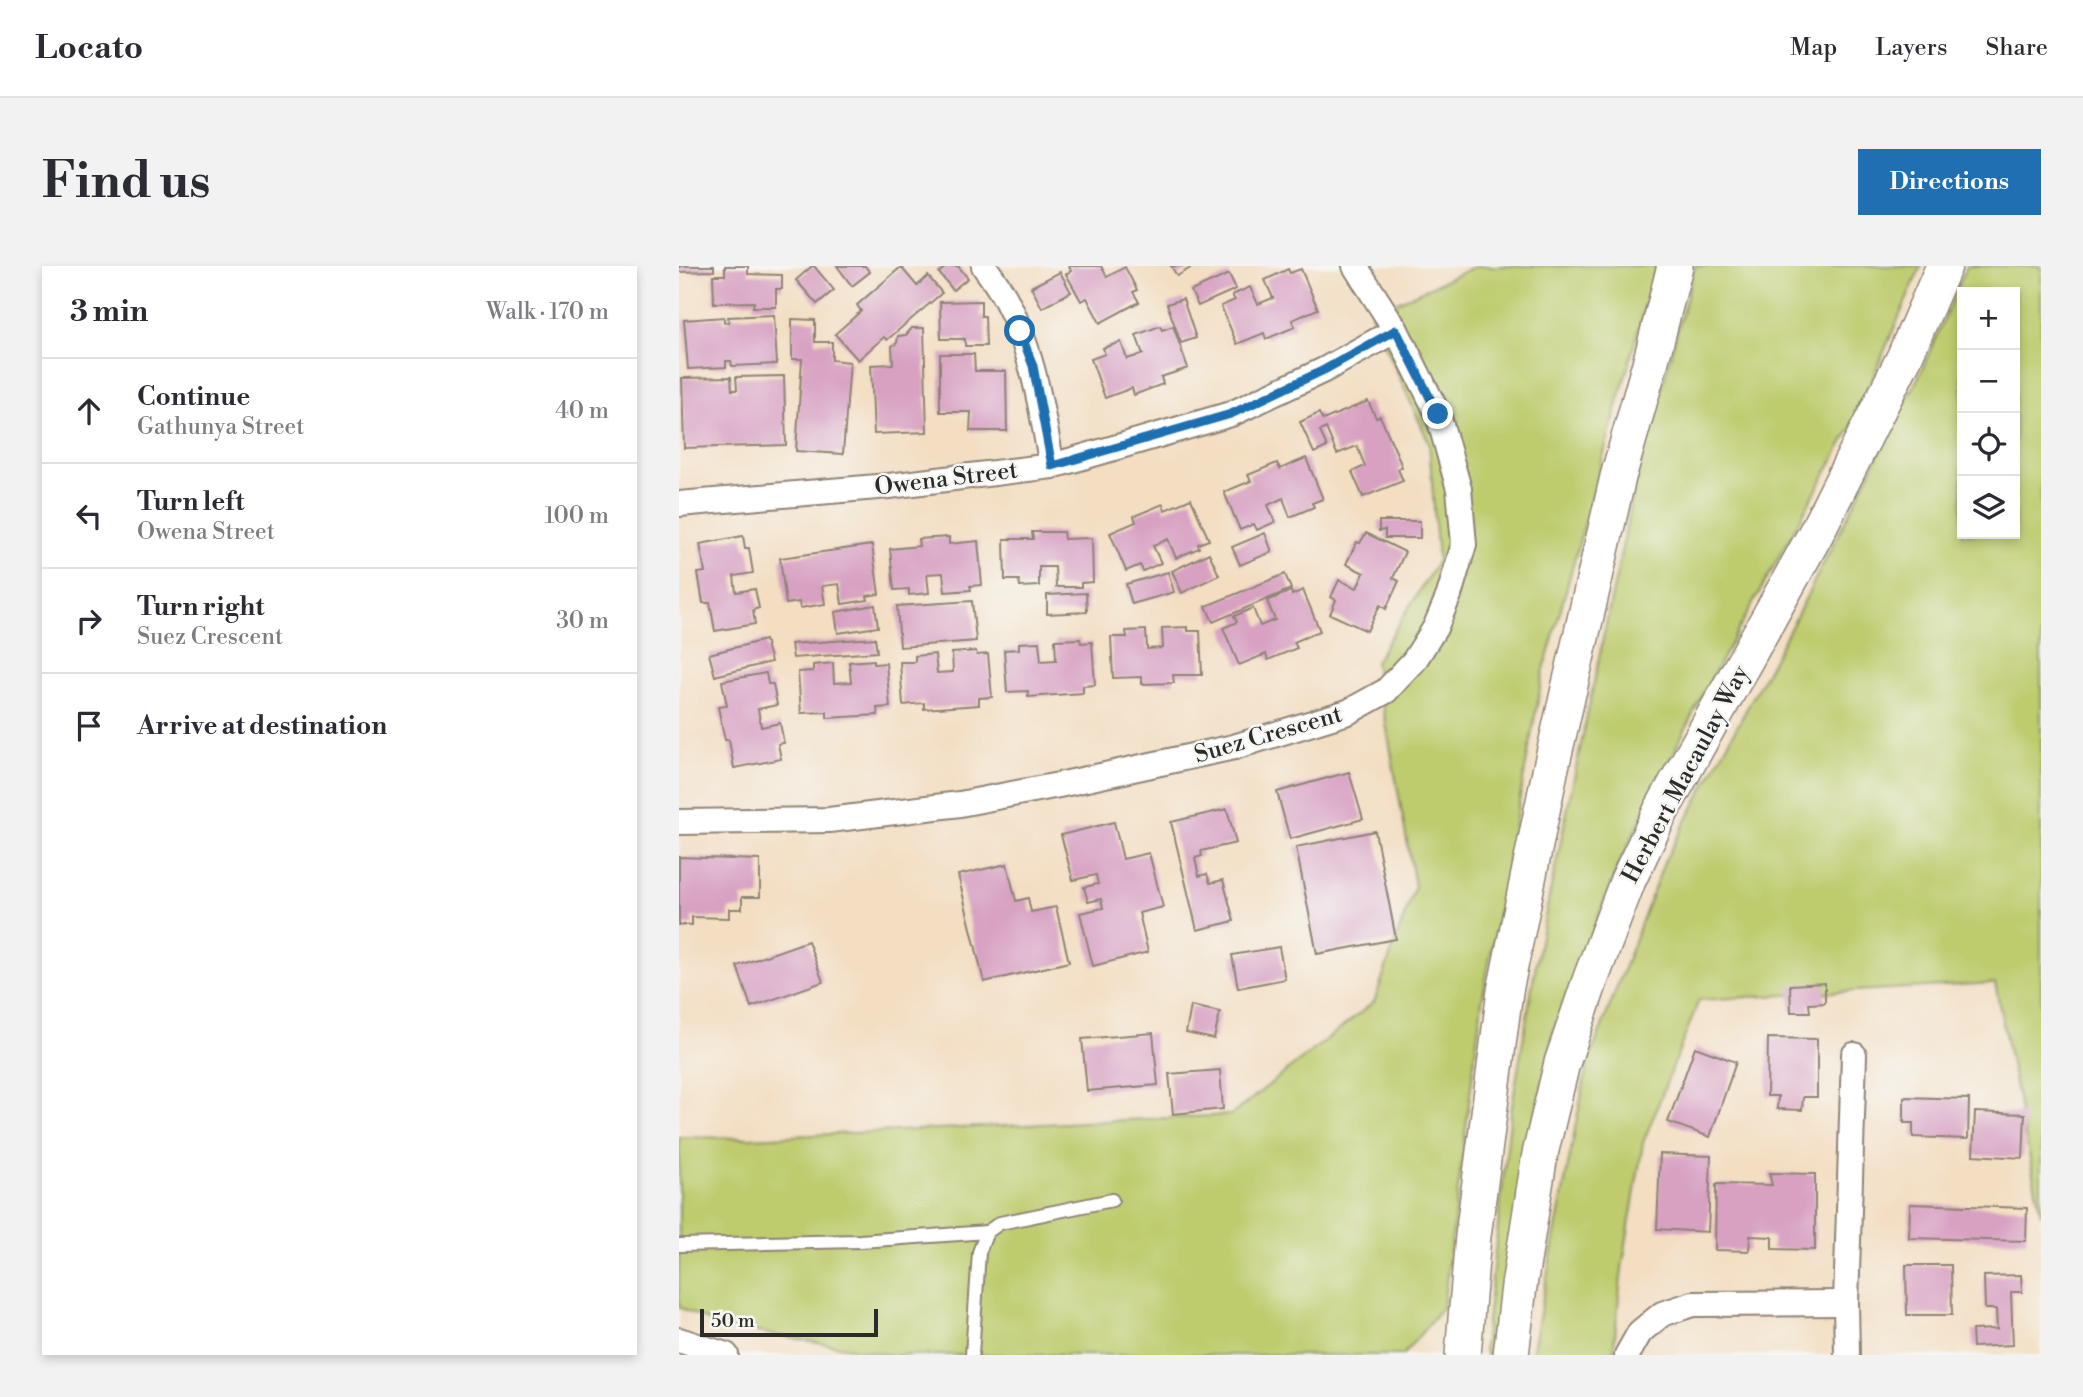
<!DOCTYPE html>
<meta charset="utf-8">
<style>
:root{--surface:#fff;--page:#f2f2f3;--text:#2b2b33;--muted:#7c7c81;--line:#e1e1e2;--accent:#1f6fb2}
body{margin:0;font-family:"Libre Bodoni",serif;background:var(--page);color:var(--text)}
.controls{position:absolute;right:21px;top:21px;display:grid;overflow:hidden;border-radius:0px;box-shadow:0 4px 10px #0003}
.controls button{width:63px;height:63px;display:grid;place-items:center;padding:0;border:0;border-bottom:2px solid var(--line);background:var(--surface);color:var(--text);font:35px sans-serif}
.scale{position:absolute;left:21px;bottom:18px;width:178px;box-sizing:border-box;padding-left:7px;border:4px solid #2b2b2b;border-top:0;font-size:19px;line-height:24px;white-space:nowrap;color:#2b2b2b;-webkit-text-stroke:5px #f6f6f2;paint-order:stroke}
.stop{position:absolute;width:21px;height:21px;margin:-16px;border:5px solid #1f6fb2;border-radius:50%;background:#fff}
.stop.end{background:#1f6fb2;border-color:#fff;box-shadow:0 2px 7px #0008}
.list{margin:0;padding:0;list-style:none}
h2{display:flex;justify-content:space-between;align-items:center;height:91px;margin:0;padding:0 28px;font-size:30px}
h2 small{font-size:23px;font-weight:400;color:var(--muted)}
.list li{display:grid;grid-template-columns:46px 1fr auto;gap:21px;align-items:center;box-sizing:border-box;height:105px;padding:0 28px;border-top:2px solid var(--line)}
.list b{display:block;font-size:26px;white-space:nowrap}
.list p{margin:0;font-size:23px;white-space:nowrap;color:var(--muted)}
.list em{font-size:23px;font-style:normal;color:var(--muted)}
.icon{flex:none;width:38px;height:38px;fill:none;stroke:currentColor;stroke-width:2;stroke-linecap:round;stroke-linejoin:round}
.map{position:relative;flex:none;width:1362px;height:1089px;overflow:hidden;border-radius:0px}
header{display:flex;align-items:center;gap:42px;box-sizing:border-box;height:98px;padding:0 35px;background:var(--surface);border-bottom:2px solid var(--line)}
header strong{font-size:33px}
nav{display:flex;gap:38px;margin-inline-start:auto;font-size:24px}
.intro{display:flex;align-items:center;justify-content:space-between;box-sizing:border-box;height:168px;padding:0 42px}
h1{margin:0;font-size:49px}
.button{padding:18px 32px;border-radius:0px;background:var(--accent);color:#fff;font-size:24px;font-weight:700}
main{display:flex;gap:42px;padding:0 42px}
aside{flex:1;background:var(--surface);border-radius:0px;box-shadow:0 4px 10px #0003}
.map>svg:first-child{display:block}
</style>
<header>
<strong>Locato</strong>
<nav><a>Map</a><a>Layers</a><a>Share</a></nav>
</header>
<div class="intro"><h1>Find us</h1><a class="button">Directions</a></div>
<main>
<aside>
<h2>3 min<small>Walk · 170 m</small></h2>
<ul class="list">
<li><svg class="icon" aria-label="ahead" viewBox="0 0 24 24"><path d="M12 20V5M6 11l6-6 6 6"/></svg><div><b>Continue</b><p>Gathunya Street</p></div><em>40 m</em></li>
<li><svg class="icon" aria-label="left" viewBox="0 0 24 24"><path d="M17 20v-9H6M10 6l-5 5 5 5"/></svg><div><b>Turn left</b><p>Owena Street</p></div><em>100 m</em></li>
<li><svg class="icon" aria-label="right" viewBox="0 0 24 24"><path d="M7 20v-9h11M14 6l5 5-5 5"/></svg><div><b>Turn right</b><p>Suez Crescent</p></div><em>30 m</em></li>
<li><svg class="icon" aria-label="arrive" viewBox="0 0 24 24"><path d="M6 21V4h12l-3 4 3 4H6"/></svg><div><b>Arrive at destination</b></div></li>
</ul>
</aside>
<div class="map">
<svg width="1362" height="1089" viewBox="0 0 1362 1089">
<rect width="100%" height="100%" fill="#f6f6f2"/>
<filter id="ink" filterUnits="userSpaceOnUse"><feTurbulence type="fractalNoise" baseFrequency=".0143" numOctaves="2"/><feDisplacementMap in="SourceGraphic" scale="14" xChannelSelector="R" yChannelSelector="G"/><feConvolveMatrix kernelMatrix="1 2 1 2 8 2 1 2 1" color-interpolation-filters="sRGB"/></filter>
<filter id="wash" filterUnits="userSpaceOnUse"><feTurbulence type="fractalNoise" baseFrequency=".00686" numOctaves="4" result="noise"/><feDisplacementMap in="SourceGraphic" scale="28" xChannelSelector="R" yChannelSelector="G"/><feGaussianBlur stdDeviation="1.57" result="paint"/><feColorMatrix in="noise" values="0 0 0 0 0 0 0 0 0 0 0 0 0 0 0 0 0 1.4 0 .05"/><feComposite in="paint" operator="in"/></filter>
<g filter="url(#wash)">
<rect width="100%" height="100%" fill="#f3dec2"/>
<!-- green -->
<g fill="#becc6e" stroke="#747c4c" stroke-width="2" fill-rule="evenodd">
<polygon points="797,0 977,0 864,407 803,735 764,1041 724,1089 212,1089 38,1059 0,1041 0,871 71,872 552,849 695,736 736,620 696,396 759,295 750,177 692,48"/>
<polygon points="1016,0 1242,0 1172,162 1024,427 943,591 875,761 848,892 819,1089 807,1089 805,1082 832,846 860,680 955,224"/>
<path d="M1288,0h74v949l-46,-232 -296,17 -56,143 -21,125 -9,87h-81l55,-289 78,-206 127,-235 128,-251zM1283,26h53v242h-53z"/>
</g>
<g id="blocks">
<!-- building -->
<g fill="#d8a1c2">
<polygon points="0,0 35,0 35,5 0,6"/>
<polygon points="46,0 69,0 69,8 103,9 103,23 97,23 97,41 74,41 75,36 35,37 34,9 46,9"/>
<polygon points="133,0 135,0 155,24 138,38 117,14"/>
<polygon points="158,0 186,0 191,6 173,20"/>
<polygon points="268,0 279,0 289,12 274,24 260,7"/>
<polygon points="390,0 422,0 428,11 446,1 458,24 454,26 460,36 421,57 408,32 402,35 387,8 392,5"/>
<polygon points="492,0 515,0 498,10"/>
<polygon points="222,1 238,20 249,10 263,27 208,74 205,71 179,94 156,68 182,45 178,39"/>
<polygon points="609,3 611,7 622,3 639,43 613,54 616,61 587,73 585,67 558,78 542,40 556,34 553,29 571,21 579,38 594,32 586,14"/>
<polygon points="381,6 392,26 363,42 352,21"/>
<polygon points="550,8 557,23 519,40 512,25"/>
<polygon points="504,33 517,72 502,77 488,38"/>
<polygon points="302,35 302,50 306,50 307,80 286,80 286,73 262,73 261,36"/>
<polygon points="95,49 98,98 53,100 52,95 47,95 47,101 9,103 5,54 45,51 45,56 50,56 49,51"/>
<polygon points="113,53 136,54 136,76 153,76 153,94 171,96 164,188 117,185 123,93 113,93"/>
<polygon points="481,60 483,64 494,60 509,102 482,111 484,118 455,129 453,122 426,132 412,93 426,88 424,82 442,76 448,93 464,88 457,69"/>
<polygon points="233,62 245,62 248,166 195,168 192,99 214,98 213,80 218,77 219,70 227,69"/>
<polygon points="261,88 295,88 296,105 327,105 328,165 291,165 292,146 261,146"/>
<polygon points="105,110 107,179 5,182 3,112 52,111 53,124 58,124 57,111"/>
<polygon points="689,135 697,152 701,150 718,188 723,201 719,203 724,215 684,231 673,206 686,200 678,180 658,188 647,162 641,165 648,181 635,187 621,156 640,147 644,154"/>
<polygon points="627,192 644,233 633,237 635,241 611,251 604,232 589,239 596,256 578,264 575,258 561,264 545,226 572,215 569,209 598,197 601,203"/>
<polygon points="512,233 530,274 519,278 520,282 497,292 489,273 474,280 482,297 464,305 461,299 447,305 431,267 457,256 455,250 484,238 486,244"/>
<polygon points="700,255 741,255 741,272 706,272 706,264 700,265"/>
<polygon points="353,266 384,266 385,273 413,272 414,316 402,317 402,321 377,321 376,301 360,301 360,320 341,321 340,314 326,314 325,273 354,273"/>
<polygon points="586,267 593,286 561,299 553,281"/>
<polygon points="687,267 726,286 714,312 720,315 707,343 701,339 688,365 651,348 657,334 652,331 660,314 678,322 685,307 667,298 678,276 681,277"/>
<polygon points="64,270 66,282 70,282 74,307 55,310 57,326 76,323 80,342 74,344 76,358 36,365 31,337 24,337 19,307 26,306 21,278"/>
<polygon points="270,271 270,278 299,275 303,319 291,320 292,324 266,326 264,307 248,308 250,327 230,329 230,323 215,324 211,283 240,280 239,273"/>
<polygon points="193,279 200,328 188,330 189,334 163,338 160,318 143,320 146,338 121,342 120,336 107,338 101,292"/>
<polygon points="530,287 540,309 503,327 493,305"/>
<polygon points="489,306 495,326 453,338 447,318"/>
<polygon points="606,308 612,323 534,356 527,340"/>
<polygon points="624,324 641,365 615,376 618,382 589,394 587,388 560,399 544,362 558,356 555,350 574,342 581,360 596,354 588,335 612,325 613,329"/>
<polygon points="407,327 408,346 368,348 368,329"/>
<polygon points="293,335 297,375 221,381 218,340"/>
<polygon points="196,339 199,361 159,367 156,346"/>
<polygon points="509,361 509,365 521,365 523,409 494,409 495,417 463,418 463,411 434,412 432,371 448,371 447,365 467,364 468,383 484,382 483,362"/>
<polygon points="196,372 198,386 114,392 112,378"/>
<polygon points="401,373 402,377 413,376 416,419 404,420 404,427 349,431 349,425 328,426 325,384 340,383 340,377 360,376 362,395 377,394 376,374"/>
<polygon points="86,374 92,396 36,410 30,388"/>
<polygon points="297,385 298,389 309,388 313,431 300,432 300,439 245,443 245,437 224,439 221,396 236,396 236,390 256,388 258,407 274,406 273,387"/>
<polygon points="195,394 195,398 207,397 211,441 198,442 199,449 148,452 148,446 122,447 119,406 134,405 134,399 154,397 155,417 172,416 170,396"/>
<polygon points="87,407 89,418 94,418 98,439 79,443 82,461 101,457 105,477 99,478 102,493 55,502 50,474 46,474 39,441 48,440 43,415"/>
<polygon points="670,506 684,553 611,573 598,526"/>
<polygon points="548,543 557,577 522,585 523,590 516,592 520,610 528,608 531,617 544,614 555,655 518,664 492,556"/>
<polygon points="435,556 444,593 470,587 484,641 460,647 469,686 414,700 401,647 424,642 422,633 409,636 405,621 419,618 417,609 394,614 382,569"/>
<polygon points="696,565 717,673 638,688 617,581"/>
<polygon points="0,591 81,594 81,631 63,631 63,643 50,643 50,652 13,651 13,659 0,659"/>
<polygon points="328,598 337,635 349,632 352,646 377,641 390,696 305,716 279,609"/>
<polygon points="129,675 144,716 72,741 58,700"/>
<polygon points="600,681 606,713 559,722 553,689"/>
<polygon points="1146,717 1146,737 1130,738 1131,746 1112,746 1111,719"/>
<polygon points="512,740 541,746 535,773 507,767"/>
<polygon points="474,767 479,819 408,825 403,773"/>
<polygon points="1089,772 1138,773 1138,831 1124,831 1123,844 1098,843 1099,830 1088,830"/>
<polygon points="1016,781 1057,796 1031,871 989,856"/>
<polygon points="541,804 544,843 494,848 490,808"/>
<polygon points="1225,831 1290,833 1289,873 1234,871 1234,857 1225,857"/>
<polygon points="1296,846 1346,848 1344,892 1294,889"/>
<polygon points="981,888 1032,890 1029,966 978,963"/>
<polygon points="1090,907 1136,908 1136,984 1093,983 1093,971 1071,970 1070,985 1036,984 1037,918 1093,919"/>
<polygon points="1231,938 1348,942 1347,975 1230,972"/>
<polygon points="1227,999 1272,999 1273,1049 1228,1049"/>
<polygon points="1342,1009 1343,1026 1332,1026 1334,1079 1294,1081 1293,1064 1318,1063 1317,1043 1306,1043 1305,1010"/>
</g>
</g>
</g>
<g filter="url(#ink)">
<use href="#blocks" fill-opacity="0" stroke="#8f8476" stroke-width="2"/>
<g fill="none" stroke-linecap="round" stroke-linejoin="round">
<defs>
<g id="lane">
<polyline points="0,979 181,975 308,966"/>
<polyline points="293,1089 300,986 308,966 321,957 433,934"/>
</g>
<g id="street">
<path d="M305,0c7,10 15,21 21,32 28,52 36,110 47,168"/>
<polyline points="0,238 210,220 373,200 552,148 645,104 717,64"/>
<polyline points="0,556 150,554 281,538 380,519 555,481 669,446 707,425 735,395 756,362 770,329 785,278 780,223 759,148 717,64 676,0"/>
<polyline points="0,1074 47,1089"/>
<polyline points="948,1089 961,1066 983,1048 1014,1038 1167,1037"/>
<polyline points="1168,1089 1167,1037 1175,789"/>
</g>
<g id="secondary">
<polyline points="784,1089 794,970 826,725 872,501 939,211 974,87 996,0"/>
<polyline points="832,1089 840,1020 861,888 883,797 912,712 949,614 982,545 1136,269 1225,92 1265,0"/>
</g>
</defs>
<!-- lane casing -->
<use href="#lane" stroke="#8f8476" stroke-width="16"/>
<!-- street casing -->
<use href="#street" stroke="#8f8476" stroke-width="28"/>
<!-- secondary casing -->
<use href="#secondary" stroke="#8f8476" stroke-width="38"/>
<!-- lane -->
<use href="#lane" stroke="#fff" stroke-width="12"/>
<!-- street -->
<use href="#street" stroke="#fff" stroke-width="24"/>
<!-- secondary -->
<use href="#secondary" stroke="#fff" stroke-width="35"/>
</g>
</g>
<g fill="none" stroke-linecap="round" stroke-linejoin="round" filter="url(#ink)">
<!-- route -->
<polyline stroke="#1f6fb2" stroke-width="9" points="341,65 354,100 373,200 552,148 645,104 717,64 759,148"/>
</g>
<g text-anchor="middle" stroke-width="5" stroke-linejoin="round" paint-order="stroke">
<!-- street labels -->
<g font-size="24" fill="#2b2b2b" stroke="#f6f6f2">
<text transform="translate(267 212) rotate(-7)" y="8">Owena Street</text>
<text transform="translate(589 468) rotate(-16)" y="8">Suez Crescent</text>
<text transform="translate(1006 508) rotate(-62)" y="8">Herbert Macaulay Way</text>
</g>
</g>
</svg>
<div class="controls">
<button>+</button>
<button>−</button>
<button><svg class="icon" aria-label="locate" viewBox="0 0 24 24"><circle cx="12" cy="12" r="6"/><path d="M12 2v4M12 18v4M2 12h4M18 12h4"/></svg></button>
<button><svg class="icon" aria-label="layers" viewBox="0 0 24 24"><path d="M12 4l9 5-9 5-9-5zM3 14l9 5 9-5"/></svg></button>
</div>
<div class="scale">50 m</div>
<div class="stop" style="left:341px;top:65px"></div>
<div class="stop end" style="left:759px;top:148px"></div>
</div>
</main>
